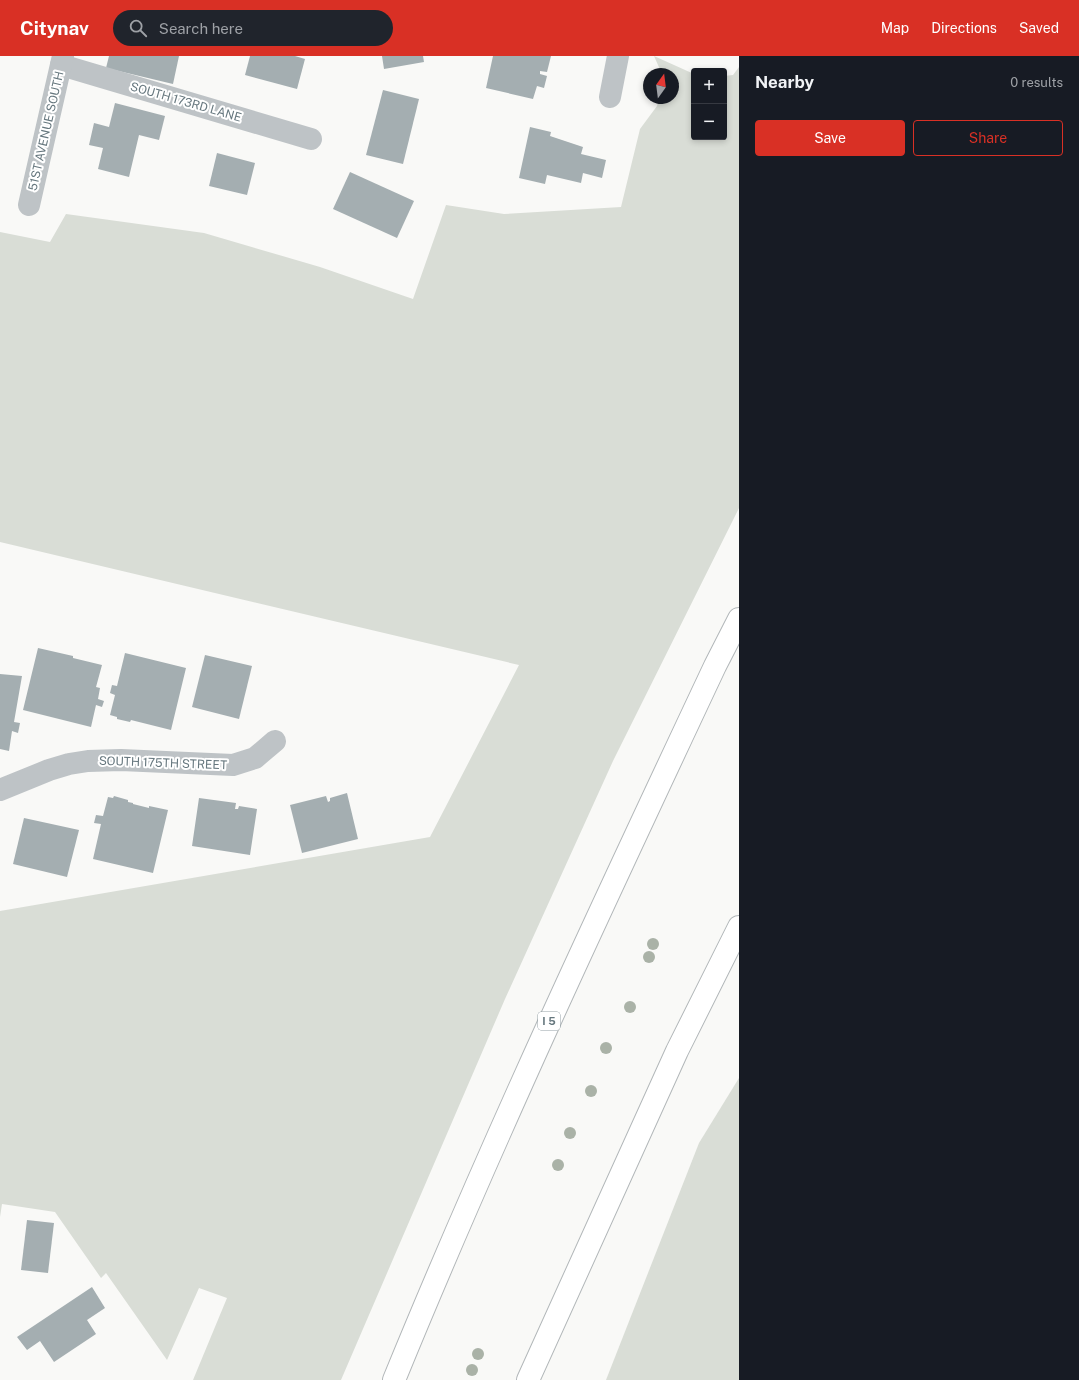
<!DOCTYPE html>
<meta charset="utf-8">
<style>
:root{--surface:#171b24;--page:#20242c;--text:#f1f3f6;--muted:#9ea1a6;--line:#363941;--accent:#d93025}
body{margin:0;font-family:"Public Sans",sans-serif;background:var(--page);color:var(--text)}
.controls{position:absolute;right:12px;top:12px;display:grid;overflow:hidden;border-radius:4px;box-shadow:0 2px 6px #0003}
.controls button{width:36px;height:36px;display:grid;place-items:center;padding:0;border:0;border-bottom:1px solid var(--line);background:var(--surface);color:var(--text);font:20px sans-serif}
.compass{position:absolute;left:643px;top:12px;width:36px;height:36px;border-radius:50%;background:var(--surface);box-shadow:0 2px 6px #0003;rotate:14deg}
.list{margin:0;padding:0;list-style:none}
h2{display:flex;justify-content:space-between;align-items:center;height:52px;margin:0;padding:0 16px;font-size:17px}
h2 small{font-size:13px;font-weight:400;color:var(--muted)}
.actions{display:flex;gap:8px;padding:12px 16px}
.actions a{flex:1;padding:9px 0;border:1px solid var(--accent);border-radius:4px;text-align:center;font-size:14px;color:var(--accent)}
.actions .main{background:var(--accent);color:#fff}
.icon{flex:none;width:22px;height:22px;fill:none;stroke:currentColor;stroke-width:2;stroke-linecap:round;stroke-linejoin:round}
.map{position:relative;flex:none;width:739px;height:1324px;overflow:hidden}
header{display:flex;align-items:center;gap:24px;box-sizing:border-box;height:56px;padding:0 20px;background:var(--accent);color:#fff}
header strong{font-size:19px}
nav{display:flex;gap:22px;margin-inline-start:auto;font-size:14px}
.search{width:280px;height:36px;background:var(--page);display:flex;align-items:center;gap:10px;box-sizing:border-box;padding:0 14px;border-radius:22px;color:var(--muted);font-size:15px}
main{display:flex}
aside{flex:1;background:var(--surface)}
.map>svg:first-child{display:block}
</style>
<header>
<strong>Citynav</strong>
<div class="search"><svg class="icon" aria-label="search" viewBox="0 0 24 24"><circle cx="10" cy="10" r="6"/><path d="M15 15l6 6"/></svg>Search here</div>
<nav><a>Map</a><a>Directions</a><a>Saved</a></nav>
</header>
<main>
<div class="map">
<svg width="739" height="1324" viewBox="0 0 739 1324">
<rect width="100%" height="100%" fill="#f9f9f7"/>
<!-- green -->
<g fill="#d9ddd6">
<polygon points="654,0 694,18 694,81 724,81 724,20 733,19 739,11 739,452 613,705 505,943 341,1324 193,1324 227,1242 199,1232 167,1304 106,1217 101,1222 55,1156 2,1148 0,1161 0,855 430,781 519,609 0,486 0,176 50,186 66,158 204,177 320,211 413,243 446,149 504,158 621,151 640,73 657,50 659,42 673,42 673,18 662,18"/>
<polygon points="739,1022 739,1324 606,1324 699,1087"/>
</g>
<!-- building -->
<g fill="#a4aeb1">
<polygon points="109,0 179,0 173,28 106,12"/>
<polygon points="250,0 295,0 305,3 297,33 245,19"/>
<polygon points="382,0 423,0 424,6 384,13"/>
<polygon points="493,0 551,0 547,16 540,15 540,18 547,20 544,32 537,30 533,43 486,32"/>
<polygon points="383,34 419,43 403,108 366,99"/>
<polygon points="115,47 165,60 159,84 139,79 129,121 98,113 103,92 89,89 94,67 109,71"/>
<polygon points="530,71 551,76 550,80 583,91 581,98 606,104 602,122 583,117 581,127 547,119 545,128 519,122"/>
<polygon points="217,97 255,107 247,139 209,130"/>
<polygon points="350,116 414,145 397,182 333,153"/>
<polygon points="38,592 73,600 73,602 102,609 96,631 100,632 98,643 104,645 102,651 96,649 91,671 23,654"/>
<polygon points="125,597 186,612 171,674 131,664 130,666 117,663 117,661 110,659 115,639 110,637 112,629 117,630"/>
<polygon points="205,599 252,610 239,663 192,651"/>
<polygon points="0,618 22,620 14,666 20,667 18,677 12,675 9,695 0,693"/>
<polygon points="347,737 358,783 302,797 290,749 326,740 328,746 330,745 330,742"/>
<polygon points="114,740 128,744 128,746 133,747 133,748 149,752 149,750 168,754 153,817 93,803 101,768 94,767 96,759 103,760 108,741 113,742"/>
<polygon points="199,742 236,747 235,753 238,753 239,750 257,753 250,799 192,790"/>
<polygon points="24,762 79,774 67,821 13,808"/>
<polygon points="27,1164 54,1167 48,1217 21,1214"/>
<polygon points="92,1231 105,1252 87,1264 96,1278 54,1306 40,1285 27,1294 17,1281"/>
</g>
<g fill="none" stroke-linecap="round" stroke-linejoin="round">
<defs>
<g id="highway">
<path d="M394,1324c99,-242 210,-478 321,-714l24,-47"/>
<polyline points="528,1324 677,995 739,871"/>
</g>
</defs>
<!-- highway casing -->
<use href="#highway" stroke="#b2b7b9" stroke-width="24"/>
<!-- minor -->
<g stroke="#bec3c6" stroke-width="22">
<polyline points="61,9 311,83"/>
<polyline points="610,41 618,0"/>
<polyline points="29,149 63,0"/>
<polyline points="0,734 49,714 69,708 88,705 121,704 233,709 255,702 275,685"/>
</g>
<!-- highway -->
<use href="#highway" stroke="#fff" stroke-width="22"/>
</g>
<!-- trees -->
<g fill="#aab2a7">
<circle cx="653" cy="888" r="6"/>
<circle cx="649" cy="901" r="6"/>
<circle cx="630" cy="951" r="6"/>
<circle cx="606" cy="992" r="6"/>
<circle cx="591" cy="1035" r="6"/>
<circle cx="570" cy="1077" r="6"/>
<circle cx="558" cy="1109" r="6"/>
<circle cx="478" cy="1298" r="6"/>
<circle cx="472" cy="1314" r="6"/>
</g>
<g text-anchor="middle" stroke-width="4" stroke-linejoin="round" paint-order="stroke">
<!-- shield labels -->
<rect fill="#fff" stroke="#94a0a5" stroke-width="1" x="538" y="956" width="22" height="18" rx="3"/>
<g font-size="11" font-weight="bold" fill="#66777e">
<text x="549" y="969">I 5</text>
</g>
<!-- street labels -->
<g font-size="12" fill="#66777e" stroke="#fff">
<text transform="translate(186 46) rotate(16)" y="4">SOUTH 173RD LANE</text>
<text transform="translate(46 75) rotate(-77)" y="4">51ST AVENUE SOUTH</text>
<text transform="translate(163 707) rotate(2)" y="4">SOUTH 175TH STREET</text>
</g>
</g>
</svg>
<div class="controls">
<button>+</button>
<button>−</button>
</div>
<svg class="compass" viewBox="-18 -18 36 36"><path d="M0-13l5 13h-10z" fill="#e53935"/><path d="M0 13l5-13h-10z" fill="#9ea1a6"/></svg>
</div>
<aside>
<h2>Nearby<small>0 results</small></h2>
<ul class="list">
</ul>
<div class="actions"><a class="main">Save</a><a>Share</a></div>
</aside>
</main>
